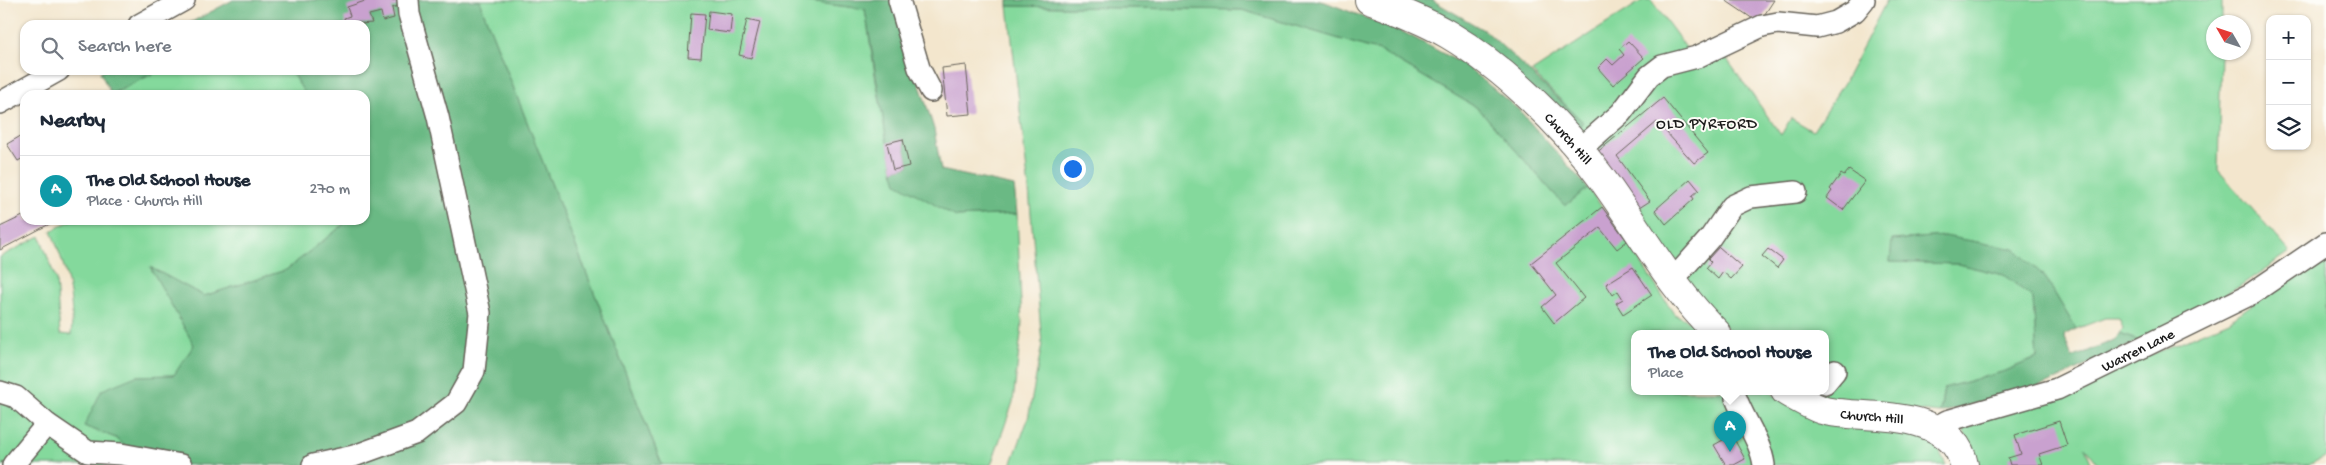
<!DOCTYPE html>
<meta charset="utf-8">
<style>
:root{--surface:#fff;--page:#f6f6f7;--text:#1f2937;--muted:#747a83;--line:#e0e1e3;--accent:#ea580c}
body{margin:0;font-family:"Gochi Hand",sans-serif;background:var(--page);color:var(--text)}
.controls{position:absolute;right:15px;top:15px;display:grid;overflow:hidden;border-radius:10px;box-shadow:0 1px 4px #0004}
.controls button{width:45px;height:45px;display:grid;place-items:center;padding:0;border:0;border-bottom:1px solid var(--line);background:var(--surface);color:var(--text);font:25px sans-serif}
.compass{position:absolute;left:2206px;top:15px;width:45px;height:45px;border-radius:50%;background:var(--surface);box-shadow:0 1px 4px #0004;rotate:309deg}
.you{position:absolute;left:1072px;top:168px;width:18px;height:18px;margin:-12px;border:4px solid #fff;border-radius:50%;background:#1a73e8;box-shadow:0 0 0 8px #1a73e833}
.badge{display:grid;place-items:center;width:32px;height:32px;border-radius:50%;background:var(--accent);color:#fff;font-size:16px;font-weight:700}
.pin{position:absolute;translate:-50% -41px;filter:drop-shadow(0 1px 2px #0008)}
.pin::after{content:'';position:absolute;top:26px;width:18px;height:15px;background:inherit;clip-path:polygon(0 0,100% 0,50% 100%)}
.popup{position:absolute;left:1631px;top:330px;width:198px;height:65px;box-sizing:border-box;display:grid;place-content:center;border-radius:10px;background:var(--surface);filter:drop-shadow(0 1px 4px #0005);font-size:16px;white-space:nowrap;color:var(--muted)}
.popup b{font-size:19px;color:var(--text)}
.popup::after{content:'';position:absolute;left:50%;top:100%;margin-left:-10px;border:10px solid transparent;border-top-color:var(--surface)}
.list{margin:0;padding:0;list-style:none}
h2{display:flex;justify-content:space-between;align-items:center;height:65px;margin:0;padding:0 20px;font-size:21px}
h2 small{font-size:16px;font-weight:400;color:var(--muted)}
.list li{display:grid;grid-template-columns:32px 1fr auto;gap:15px;align-items:center;box-sizing:border-box;height:70px;padding:0 20px;border-top:1px solid var(--line)}
.list b{display:block;font-size:19px;white-space:nowrap}
.list p{margin:0;font-size:16px;white-space:nowrap;color:var(--muted)}
.list em{font-size:16px;font-style:normal;color:var(--muted)}
.icon{flex:none;width:28px;height:28px;fill:none;stroke:currentColor;stroke-width:2;stroke-linecap:round;stroke-linejoin:round}
.map{position:relative;flex:none;width:2326px;height:465px;overflow:hidden}
.search{position:absolute;background:var(--surface);box-shadow:0 1px 4px #0004;left:20px;top:20px;width:350px;height:55px;display:flex;align-items:center;gap:12px;box-sizing:border-box;padding:0 18px;border-radius:15px;color:var(--muted);font-size:19px}
.panel{position:absolute;background:var(--surface);box-shadow:0 1px 4px #0004;left:20px;top:90px;width:350px;height:135px;border-radius:15px}
.map>svg:first-child{display:block}
</style>
<div class="map">
<svg width="2326" height="465" viewBox="0 0 2326 465">
<rect width="100%" height="100%" fill="#fdfcf7"/>
<filter id="ink" filterUnits="userSpaceOnUse"><feTurbulence type="fractalNoise" baseFrequency=".02" numOctaves="2"/><feDisplacementMap in="SourceGraphic" scale="10" xChannelSelector="R" yChannelSelector="G"/><feConvolveMatrix kernelMatrix="1 2 1 2 8 2 1 2 1" color-interpolation-filters="sRGB"/></filter>
<filter id="wash" filterUnits="userSpaceOnUse"><feTurbulence type="fractalNoise" baseFrequency=".0096" numOctaves="4" result="noise"/><feDisplacementMap in="SourceGraphic" scale="20" xChannelSelector="R" yChannelSelector="G"/><feGaussianBlur stdDeviation="1.12" result="paint"/><feColorMatrix in="noise" values="0 0 0 0 0 0 0 0 0 0 0 0 0 0 0 0 0 1.4 0 .05"/><feComposite in="paint" operator="in"/></filter>
<g filter="url(#wash)">
<rect width="100%" height="100%" fill="#f3e6cd"/>
<!-- green -->
<g fill="#84d99c" stroke="#507a5c">
<polygon points="479,0 793,0 865,9 875,75 893,170 956,217 1017,214 1022,325 1013,402 991,465 662,465"/>
<polygon points="1643,0 1651,0 1698,64 1724,55 1781,135 1791,118 1813,131 1845,81 1887,0 2222,0 2222,22 2214,22 2214,52 2221,53 2218,170 2290,252 2237,288 2139,341 2120,334 2123,328 2119,318 2105,318 2076,329 2045,277 1945,236 1893,240 1890,262 1958,264 2004,275 2033,298 2037,358 2002,372 1944,388 1940,413 1828,401 1817,391 1825,391 1825,333 1732,333 1697,298 1688,278 1691,269 1665,253 1574,132 1583,122 1532,72"/>
<polygon points="1008,6 1242,10 1380,51 1479,109 1565,206 1588,188 1627,241 1674,314 1699,325 1708,333 1635,333 1635,391 1769,391 1774,395 1921,435 1939,450 1946,465 1011,465 1028,419 1042,344 1029,190"/>
<polygon points="160,70 290,70 306,95 111,95"/>
<path d="M72,220h271v5l-57,45 -82,26 -53,-28 43,77 -20,30 -38,1 -52,50 32,12 10,8 -5,19h-121v-208l40,-21 16,44 4,54 11,1c4,-37 -6,-70 -20,-104z"/>
<polygon points="2326,251 2326,456 2309,465 2099,465 2085,447 2092,465 1978,465 1962,427 2063,393 2229,321"/>
</g>
<!-- forest -->
<g fill="#6bb984" stroke="#446a50">
<polygon points="233,0 479,0 662,465 121,465 125,446 116,438 84,426 102,390 136,376 174,375 194,345 150,267 204,296 286,270 343,225 343,220 365,220 365,95 306,95 290,70 365,70 365,25 261,25 259,22 254,25 186,25"/>
<polygon points="793,0 893,0 934,129 941,170 1014,186 1017,214 956,217 897,183 893,170 909,166 903,140 887,143 865,9"/>
<polygon points="1008,0 1314,0 1325,2 1405,33 1466,66 1519,110 1588,188 1565,206 1479,109 1380,51 1242,10 1008,6"/>
<polygon points="1381,0 1432,0 1487,32 1583,122 1574,132"/>
<polygon points="103,70 160,70 111,94 100,72"/>
<polygon points="1945,236 2015,249 2045,277 2076,329 2064,335 2072,358 2114,340 2120,334 2139,341 2044,385 1940,413 1944,388 2002,372 2037,358 2033,298 2004,275 1958,264 1890,262 1892,240"/>
</g>
<g id="blocks">
<!-- building -->
<g fill="#c9a1cf">
<polygon points="368,0 399,0 400,5 392,8 394,18 383,21 381,12 369,15 372,23 346,25 344,18 350,16 347,7"/>
<polygon points="1725,0 1774,0 1759,23"/>
<polygon points="709,11 732,14 730,33 707,30"/>
<polygon points="691,13 705,14 701,58 688,57"/>
<polygon points="747,19 760,22 751,58 739,55"/>
<polygon points="1628,41 1644,58 1613,85 1598,68 1607,59 1613,65 1624,55 1619,49"/>
<polygon points="966,65 971,114 947,116 942,68"/>
<polygon points="1663,98 1708,153 1694,163 1657,122 1617,156 1650,201 1636,210 1595,154"/>
<polygon points="19,137 22,140 25,139 25,157 18,161 7,144"/>
<polygon points="903,139 909,166 893,170 887,143"/>
<polygon points="1849,170 1865,181 1843,210 1827,198 1832,191 1830,189 1841,174 1844,176"/>
<polygon points="1690,179 1699,190 1692,196 1694,199 1666,224 1655,210"/>
<polygon points="1602,207 1627,241 1617,249 1600,228 1556,263 1584,298 1554,323 1542,307 1556,295 1531,263"/>
<polygon points="25,215 25,220 57,220 0,250 0,227"/>
<polygon points="1719,247 1742,267 1731,279 1723,272 1718,279 1706,268 1711,262 1708,259"/>
<polygon points="1768,249 1783,260 1777,268 1762,256"/>
<polygon points="1633,267 1652,295 1623,314 1616,303 1623,299 1618,291 1613,295 1606,284"/>
<polygon points="2059,421 2067,445 2039,454 2043,465 2010,465 2008,458 2021,454 2015,435"/>
<polygon points="1732,435 1745,459 1734,465 1726,465 1714,445"/>
</g>
</g>
</g>
<g filter="url(#ink)">
<use href="#blocks" fill-opacity="0" stroke="#67635a" stroke-width="1"/>
<g fill="none" stroke-linecap="round" stroke-linejoin="round">
<defs>
<g id="minor">
<polyline points="899,0 919,68 931,91"/>
<polyline points="139,25 184,0"/>
<polyline points="0,103 59,70"/>
<polyline points="1579,150 1621,113 1649,76 1662,66 1697,57 1762,26 1778,23 1817,27 1836,22 1855,11 1864,0"/>
<polyline points="1672,281 1710,238 1732,206 1751,197 1796,192"/>
<polyline points="1825,383 1835,371"/>
<polyline points="0,392 16,397 47,424 88,452 121,454 181,465"/>
<path d="M1736,398c8,22 25,44 28,67"/>
<path id="s1" d="M1934,428l13,-7 110,-32 194,-95 75,-51"/>
<polyline points="13,465 47,424"/>
<polyline points="313,465 354,456 417,433 456,403 474,371 480,313 438,117 409,14 408,0"/>
</g>
<g id="major">
<path id="s2" d="M1369,0c27,10 55,20 80,35 54,32 114,90 151,141 39,53 70,111 117,157"/>
<path id="s3" d="M1785,391c6,4 30,17 37,19 8,3 19,3 27,4 39,3 106,2 115,51"/>
</g>
</defs>
<!-- minor casing -->
<use href="#minor" stroke="#67635a" stroke-width="24"/>
<!-- major casing -->
<use href="#major" stroke="#67635a" stroke-width="30"/>
<!-- minor -->
<use href="#minor" stroke="#fff" stroke-width="21"/>
<!-- major -->
<use href="#major" stroke="#fff" stroke-width="28"/>
</g>
</g>
<g text-anchor="middle" stroke-width="4" stroke-linejoin="round" paint-order="stroke">
<!-- street labels -->
<g font-size="15" fill="#1c1c1c" stroke="#fdfcf7">
<text dy="5" stroke="none"><textPath href="#s2" startOffset="246">Church Hill</textPath></text>
<text dy="5" stroke="none"><textPath href="#s1" startOffset="219">Warren Lane</textPath></text>
<text dy="5" stroke="none"><textPath href="#s3" startOffset="92">Church Hill</textPath></text>
</g>
<!-- neighbourhood labels -->
<g font-size="16" letter-spacing="1" fill="#1c1c1c" stroke="#fdfcf7">
<text x="1707" y="128">OLD PYRFORD</text>
</g>
</g>
</svg>
<div class="controls">
<button>+</button>
<button>−</button>
<button><svg class="icon" aria-label="layers" viewBox="0 0 24 24"><path d="M12 4l9 5-9 5-9-5zM3 14l9 5 9-5"/></svg></button>
</div>
<svg class="compass" viewBox="-18 -18 36 36"><path d="M0-13l5 13h-10z" fill="#e53935"/><path d="M0 13l5-13h-10z" fill="#747a83"/></svg>
<div class="you"></div>
<div class="pin badge" style="left:1730px;top:452px;background:#0f9aa8">A</div>
<div class="popup"><b>The Old School House</b>Place</div>
<div class="search"><svg class="icon" aria-label="search" viewBox="0 0 24 24"><circle cx="10" cy="10" r="6"/><path d="M15 15l6 6"/></svg>Search here</div>
<section class="panel">
<h2>Nearby<small></small></h2>
<ul class="list">
<li><span class="badge" style="background:#0f9aa8">A</span><div><b>The Old School House</b><p>Place · Church Hill</p></div><em>270 m</em></li>
</ul>
</section>
</div>
